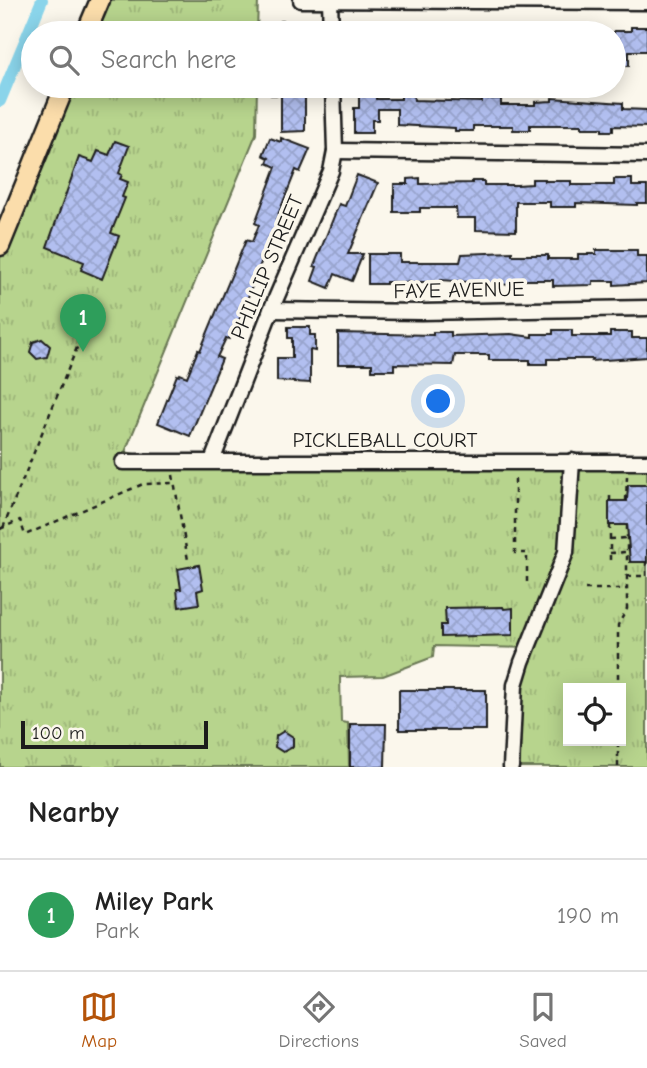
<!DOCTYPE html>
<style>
:root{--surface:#fff;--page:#f6f6f6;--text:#222;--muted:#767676;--line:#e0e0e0;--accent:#b45309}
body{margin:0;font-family:"Comic Neue",sans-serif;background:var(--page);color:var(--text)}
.controls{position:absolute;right:21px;bottom:21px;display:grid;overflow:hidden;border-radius:0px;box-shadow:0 4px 18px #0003}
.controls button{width:63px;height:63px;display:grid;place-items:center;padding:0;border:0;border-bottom:2px solid var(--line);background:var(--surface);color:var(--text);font:35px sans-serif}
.scale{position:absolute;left:21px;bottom:18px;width:187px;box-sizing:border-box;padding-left:7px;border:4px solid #1c1c1c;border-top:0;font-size:19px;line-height:24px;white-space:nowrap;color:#1c1c1c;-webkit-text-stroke:5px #fbf7ec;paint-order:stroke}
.you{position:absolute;left:439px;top:402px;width:24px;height:24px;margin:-18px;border:5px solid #fff;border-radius:50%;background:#1a73e8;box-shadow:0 0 0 10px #1a73e833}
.badge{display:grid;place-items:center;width:46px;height:46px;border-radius:50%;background:var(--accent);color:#fff;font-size:23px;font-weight:700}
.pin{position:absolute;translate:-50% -58px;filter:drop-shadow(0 2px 4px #0008)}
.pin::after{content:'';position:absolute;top:37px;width:24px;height:21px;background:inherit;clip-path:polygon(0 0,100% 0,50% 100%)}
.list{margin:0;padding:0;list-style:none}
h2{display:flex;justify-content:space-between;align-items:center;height:91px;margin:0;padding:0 28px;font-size:30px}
h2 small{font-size:23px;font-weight:400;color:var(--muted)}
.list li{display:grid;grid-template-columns:46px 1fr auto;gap:21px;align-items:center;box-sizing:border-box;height:112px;padding:0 28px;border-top:2px solid var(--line)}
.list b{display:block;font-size:26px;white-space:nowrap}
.list p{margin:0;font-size:23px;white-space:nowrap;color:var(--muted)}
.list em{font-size:23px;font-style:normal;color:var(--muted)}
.icon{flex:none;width:38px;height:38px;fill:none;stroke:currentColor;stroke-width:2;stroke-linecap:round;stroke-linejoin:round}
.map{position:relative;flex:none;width:647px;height:767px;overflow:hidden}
.search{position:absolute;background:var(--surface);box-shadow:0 4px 18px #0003;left:21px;right:21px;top:21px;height:77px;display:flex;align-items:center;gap:18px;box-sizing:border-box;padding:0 24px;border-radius:38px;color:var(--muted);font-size:26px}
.sheet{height:203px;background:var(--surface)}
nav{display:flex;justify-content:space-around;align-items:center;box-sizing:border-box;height:98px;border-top:2px solid var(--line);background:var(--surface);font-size:19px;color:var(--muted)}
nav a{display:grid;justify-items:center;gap:4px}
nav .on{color:var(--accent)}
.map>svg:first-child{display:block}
</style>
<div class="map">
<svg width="647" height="767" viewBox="0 0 647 767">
<defs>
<pattern id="park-tufts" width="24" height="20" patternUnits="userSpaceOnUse" patternTransform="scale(1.75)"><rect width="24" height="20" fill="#b7d48d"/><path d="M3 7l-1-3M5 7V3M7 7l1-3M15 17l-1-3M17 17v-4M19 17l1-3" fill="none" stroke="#9db579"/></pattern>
<pattern id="building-cross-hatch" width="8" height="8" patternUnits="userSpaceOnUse" patternTransform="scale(1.75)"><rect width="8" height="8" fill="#b2bff0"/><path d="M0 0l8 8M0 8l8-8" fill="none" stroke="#98a4cd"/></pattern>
</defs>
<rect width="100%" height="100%" fill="#fbf7ec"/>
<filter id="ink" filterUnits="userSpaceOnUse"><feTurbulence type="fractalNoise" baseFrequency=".0143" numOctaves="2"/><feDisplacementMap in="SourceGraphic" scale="14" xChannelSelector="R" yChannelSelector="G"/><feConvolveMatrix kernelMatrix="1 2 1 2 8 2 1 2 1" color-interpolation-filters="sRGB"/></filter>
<g filter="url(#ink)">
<!-- park -->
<g fill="url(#park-tufts)" stroke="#6a7854" stroke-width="2" fill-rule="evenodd">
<polygon points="100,0 258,0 257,33 87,33"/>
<path d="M66,86h191l-1,48 -131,318 84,17 438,-1v299h-127l1,-79 13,-40 -100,-2 -1,11 -50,19 -43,1 1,45 7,1 1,44h-349v-514zM568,688h53v53h-53z"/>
</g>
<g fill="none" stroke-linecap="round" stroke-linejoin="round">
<!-- canal -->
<polyline stroke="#8ad4ea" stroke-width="12" points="0,101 42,0"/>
</g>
<!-- building -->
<g fill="url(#building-cross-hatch)" stroke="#1c1c1c" stroke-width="2">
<rect x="280" y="21" width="25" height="12"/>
<polygon points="631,27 647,27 647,51 629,51 629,66 614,66 614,31 631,31"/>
<polygon points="271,86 305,86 305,131 281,132 281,95 271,95"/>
<polygon points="359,86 376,86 376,99 401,99 401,93 413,94 414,100 482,102 482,99 501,99 501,105 535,105 535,102 552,101 552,98 623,103 623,109 647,110 647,127 613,126 613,131 602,131 602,128 582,128 582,125 530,125 530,130 513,130 513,126 473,126 473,131 455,131 455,128 397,125 397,109 378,109 378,120 372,120 372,133 354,133 354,108 359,108"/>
<polygon points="270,138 281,142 281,138 310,149 300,172 296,170 276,220 280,222 264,261 262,260 238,323 236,322 229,339 226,338 217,357 222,359 190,436 158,423 177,375 179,376 180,374 187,377 198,350 200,351 246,240 252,242 259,225 255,223 276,167 267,163 269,158 263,155"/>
<polygon points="115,141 129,146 119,173 122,175 120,179 128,182 122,197 125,198 111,233 119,236 102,279 81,270 84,262 47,247 79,157 93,162 98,151 109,155"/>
<polygon points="357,175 378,183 348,254 363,254 352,281 335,274 329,288 312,281 317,267 314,266 339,204 345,206"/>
<polygon points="420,178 420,184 472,183 472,181 484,181 484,185 517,185 532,184 532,179 545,179 545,181 571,181 571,185 614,185 614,179 632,179 632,186 647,186 647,203 637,203 637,205 576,203 576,207 550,207 550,202 516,202 516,231 476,230 476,218 457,218 456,208 420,208 420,212 394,212 394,184 408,184 408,179"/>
<polygon points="596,250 637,250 637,256 647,256 647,283 614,285 614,281 593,281 593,285 553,286 553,280 511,280 511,285 441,280 441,284 429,284 429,282 386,282 386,284 368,284 368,254 400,254 400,262 460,262 462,254 512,252 512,255 548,255 548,259 578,259 578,254 596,254"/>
<polygon points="288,327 310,327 310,335 315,335 315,351 310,350 310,383 277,381 277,358 292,358 292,338 288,338"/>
<polygon points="553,330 572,330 572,336 610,336 610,332 632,332 632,338 647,338 647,357 592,361 593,359 547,359 547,364 530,364 530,360 489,360 489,355 455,355 453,365 394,364 394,370 372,370 372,364 338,364 338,333 433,335 433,332 451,332 451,336 511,334 532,337 532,334 553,334"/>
<polygon points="42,339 50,346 47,357 37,359 30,352 33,342"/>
<polygon points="628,485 647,485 647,562 630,562 627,525 609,525 609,501 627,501"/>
<polygon points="199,565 203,589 197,591 199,604 179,607 177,589 181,589 178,569"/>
<polygon points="503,607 504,609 513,608 513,635 441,637 441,625 446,625 445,608"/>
<rect x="399" y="690" width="87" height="40"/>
<polygon points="350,724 386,724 385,767 350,767"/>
<polygon points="284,731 293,737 293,747 283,752 275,747 276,736"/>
</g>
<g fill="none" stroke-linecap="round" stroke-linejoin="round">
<defs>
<g id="minor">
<polyline points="301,0 647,2"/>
<polyline points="330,0 331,33"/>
<polyline points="335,151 647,155"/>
<polyline points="271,310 421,312 647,308"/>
<polyline points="212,461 271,310 331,171 335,151 333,86"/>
<polyline points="123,462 647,462"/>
<polyline points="511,767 515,685 522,662 566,552 572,461"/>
</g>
<g id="major">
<polyline points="86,33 100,0"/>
<polyline points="0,246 65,86"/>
</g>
</defs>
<!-- minor casing -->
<use href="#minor" stroke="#1c1c1c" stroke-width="19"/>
<!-- major casing -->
<use href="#major" stroke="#1c1c1c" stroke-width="23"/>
<!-- path -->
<g stroke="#1c1c1c" stroke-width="2.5" stroke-dasharray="5 5" stroke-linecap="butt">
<polyline points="173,475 188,560"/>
<polyline points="515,479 515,553 527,553 527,582"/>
<polyline points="610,496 610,501"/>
<polyline points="626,501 627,476"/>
<polyline points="610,525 610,560"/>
<polyline points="3,528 85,328"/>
<polyline points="0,529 20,520 25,535 143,484 174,483"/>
<polyline points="610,539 627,538"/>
<polyline points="610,553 627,552"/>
<polyline points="627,576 647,576"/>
<polyline points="646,576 646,562"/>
<polyline points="585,589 627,589"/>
<polyline points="618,688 618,625 627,609 627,525"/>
<polyline points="618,767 618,741"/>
</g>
<!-- minor -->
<use href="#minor" stroke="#fbf7ec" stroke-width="14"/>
<!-- major -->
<use href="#major" stroke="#fbddab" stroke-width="18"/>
</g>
</g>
<g text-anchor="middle" stroke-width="7" stroke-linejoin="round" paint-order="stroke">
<!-- street labels -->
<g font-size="21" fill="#1c1c1c" stroke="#fbf7ec">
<text transform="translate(267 267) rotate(-67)" y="7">PHILLIP STREET</text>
<text transform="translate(459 290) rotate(-1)" y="7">FAYE AVENUE</text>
<text x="385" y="447">PICKLEBALL COURT</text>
</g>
</g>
</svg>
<div class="controls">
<button><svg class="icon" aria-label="locate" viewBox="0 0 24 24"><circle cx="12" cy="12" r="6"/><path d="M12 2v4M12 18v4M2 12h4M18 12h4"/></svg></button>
</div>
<div class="scale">100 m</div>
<div class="you"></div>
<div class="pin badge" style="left:83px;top:352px;background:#2e9e5b">1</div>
<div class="search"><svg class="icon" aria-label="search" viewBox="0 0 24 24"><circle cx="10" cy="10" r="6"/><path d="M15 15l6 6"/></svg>Search here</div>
</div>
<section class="sheet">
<h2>Nearby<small></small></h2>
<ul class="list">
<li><span class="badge" style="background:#2e9e5b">1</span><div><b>Miley Park</b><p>Park</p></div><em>190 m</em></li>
</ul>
</section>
<nav>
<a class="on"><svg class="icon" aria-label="map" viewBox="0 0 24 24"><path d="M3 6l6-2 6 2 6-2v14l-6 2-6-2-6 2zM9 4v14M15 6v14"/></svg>Map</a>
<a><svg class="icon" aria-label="directions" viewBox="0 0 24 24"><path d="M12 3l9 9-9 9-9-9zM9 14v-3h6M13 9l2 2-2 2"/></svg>Directions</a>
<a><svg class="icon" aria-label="saved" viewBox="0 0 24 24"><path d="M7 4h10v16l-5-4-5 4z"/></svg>Saved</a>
</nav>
